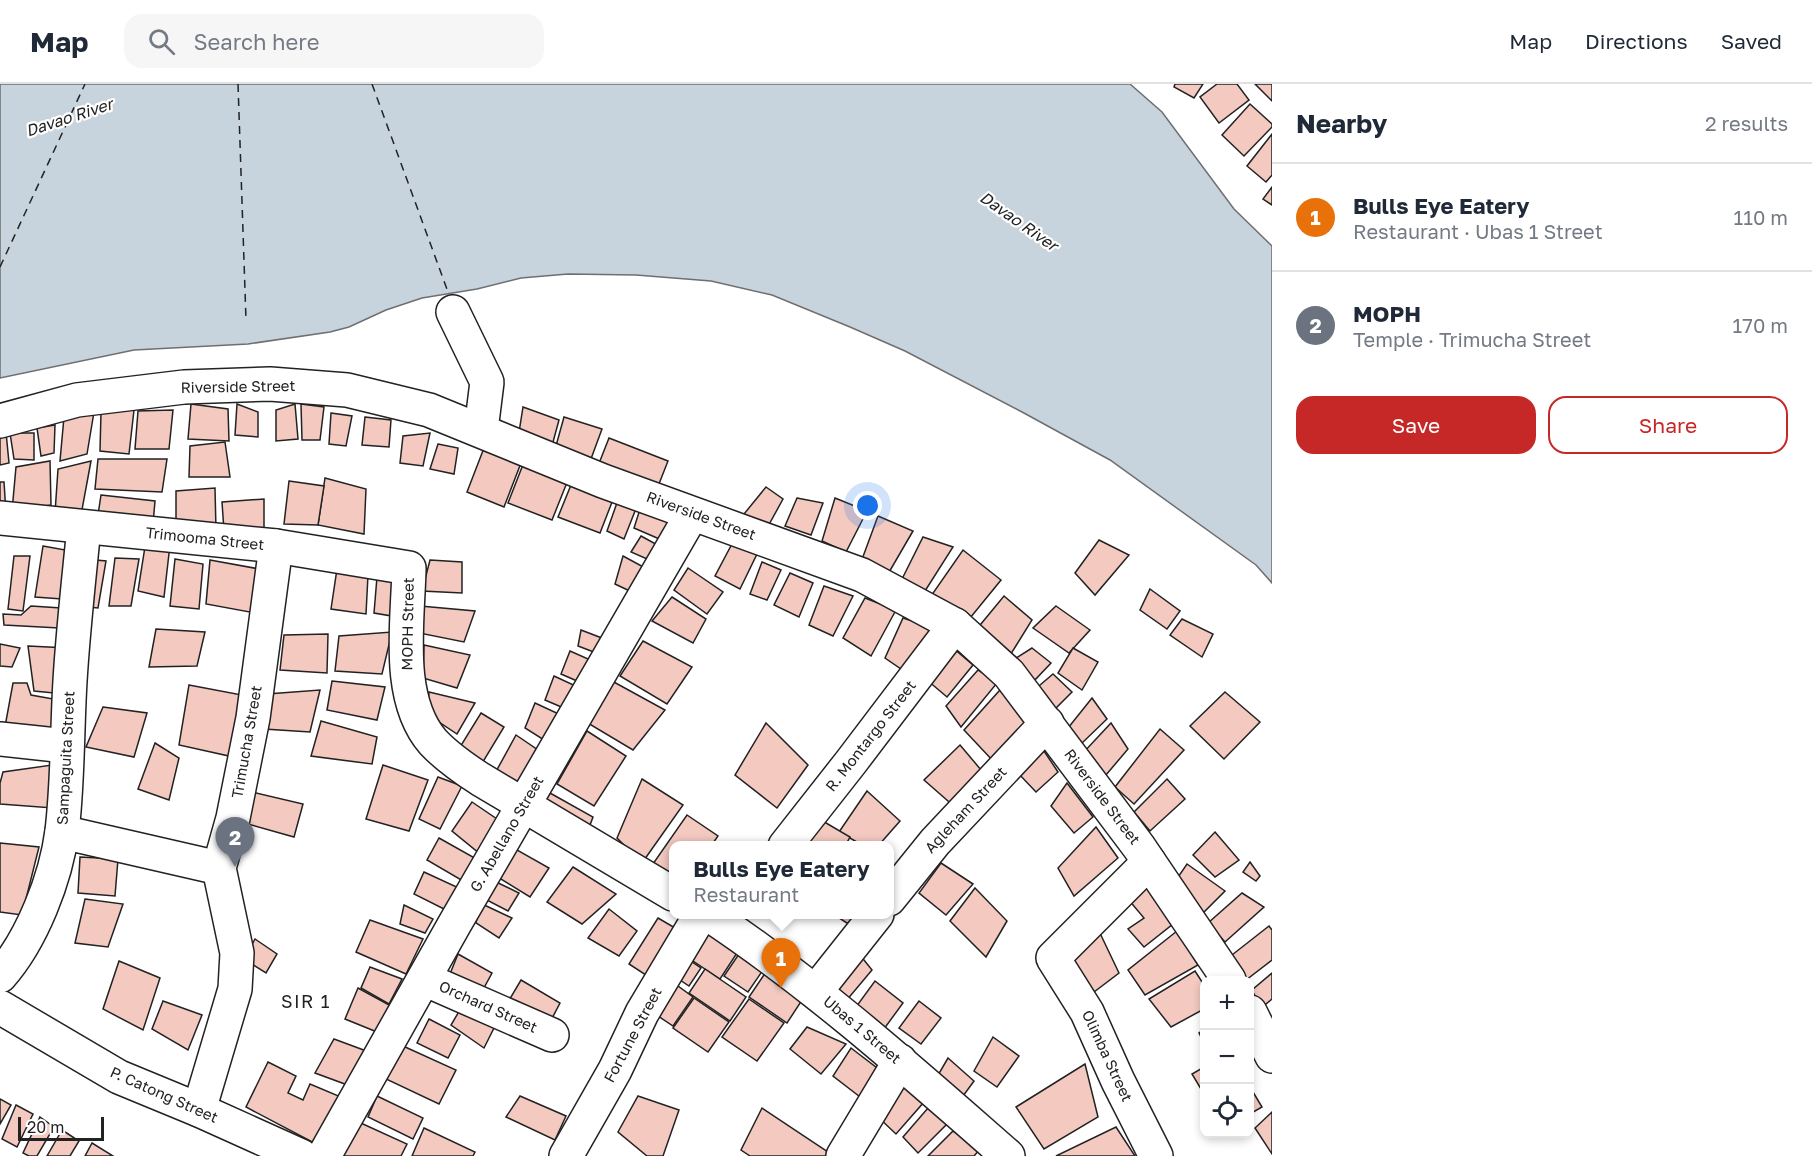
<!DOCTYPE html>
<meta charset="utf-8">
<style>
:root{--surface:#fff;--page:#f6f6f7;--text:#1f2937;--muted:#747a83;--line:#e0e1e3;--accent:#c62828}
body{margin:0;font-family:"Golos Text",sans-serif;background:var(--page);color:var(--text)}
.controls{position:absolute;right:18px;bottom:18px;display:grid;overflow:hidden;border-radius:12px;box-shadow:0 3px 9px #0003}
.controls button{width:54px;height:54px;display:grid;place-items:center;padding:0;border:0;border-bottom:2px solid var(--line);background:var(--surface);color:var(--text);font:30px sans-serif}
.scale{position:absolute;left:18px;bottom:15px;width:86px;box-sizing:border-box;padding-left:6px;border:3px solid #222;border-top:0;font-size:16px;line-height:21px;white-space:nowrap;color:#222;-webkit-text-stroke:4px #fff;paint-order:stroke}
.you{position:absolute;left:868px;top:422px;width:21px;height:21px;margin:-15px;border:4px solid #fff;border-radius:50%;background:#1a73e8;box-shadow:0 0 0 9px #1a73e833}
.badge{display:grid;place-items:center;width:39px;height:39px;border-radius:50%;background:var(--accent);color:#fff;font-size:20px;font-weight:700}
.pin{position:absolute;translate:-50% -50px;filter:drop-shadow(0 2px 3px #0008)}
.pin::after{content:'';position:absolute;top:32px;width:21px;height:18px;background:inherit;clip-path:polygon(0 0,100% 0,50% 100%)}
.popup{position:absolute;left:669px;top:757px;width:225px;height:78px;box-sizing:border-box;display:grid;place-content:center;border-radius:12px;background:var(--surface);filter:drop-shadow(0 2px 4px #0005);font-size:20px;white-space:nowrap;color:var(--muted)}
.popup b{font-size:22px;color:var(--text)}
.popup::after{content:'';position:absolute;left:50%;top:100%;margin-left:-12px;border:12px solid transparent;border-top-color:var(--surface)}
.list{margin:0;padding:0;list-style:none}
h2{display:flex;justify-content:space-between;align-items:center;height:78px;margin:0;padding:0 24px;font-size:26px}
h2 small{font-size:20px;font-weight:400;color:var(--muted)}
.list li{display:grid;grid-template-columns:39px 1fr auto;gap:18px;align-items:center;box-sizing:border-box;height:108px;padding:0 24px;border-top:2px solid var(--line)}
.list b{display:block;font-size:22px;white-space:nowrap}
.list p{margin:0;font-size:20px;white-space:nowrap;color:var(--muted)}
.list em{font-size:20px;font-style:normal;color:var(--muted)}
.actions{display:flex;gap:12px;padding:18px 24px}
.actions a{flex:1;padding:14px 0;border:2px solid var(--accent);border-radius:18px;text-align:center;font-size:21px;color:var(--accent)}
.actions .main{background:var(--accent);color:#fff}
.icon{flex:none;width:33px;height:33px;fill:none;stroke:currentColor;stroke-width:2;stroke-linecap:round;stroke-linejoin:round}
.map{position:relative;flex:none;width:1272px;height:1072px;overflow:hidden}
header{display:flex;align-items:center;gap:36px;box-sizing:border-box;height:84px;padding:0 30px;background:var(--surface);border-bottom:2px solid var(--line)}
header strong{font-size:28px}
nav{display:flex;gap:33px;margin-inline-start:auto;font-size:21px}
.search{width:420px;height:54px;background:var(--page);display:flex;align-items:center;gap:15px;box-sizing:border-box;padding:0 21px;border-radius:18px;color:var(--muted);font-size:22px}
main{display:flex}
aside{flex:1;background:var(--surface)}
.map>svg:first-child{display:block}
</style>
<header>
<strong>Map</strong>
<div class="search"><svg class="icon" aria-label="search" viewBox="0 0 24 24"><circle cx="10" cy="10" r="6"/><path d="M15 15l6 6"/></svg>Search here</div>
<nav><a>Map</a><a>Directions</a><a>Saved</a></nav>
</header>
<main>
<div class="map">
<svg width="1272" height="1072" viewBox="0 0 1272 1072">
<rect width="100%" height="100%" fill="#fff"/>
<!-- water -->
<polygon fill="#c7d3dd" stroke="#6f6f6f" stroke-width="1.5" points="0,0 1130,0 1162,28 1234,125 1272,162 1272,499 1256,481 1110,376 1022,328 905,267 850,243 772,211 711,197 636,191 568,190 521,194 477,205 422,214 386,226 349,243 330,248 248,260 134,266 0,294"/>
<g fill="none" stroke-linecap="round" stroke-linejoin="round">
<!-- ferry -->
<g stroke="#222" stroke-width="1.5" stroke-dasharray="8 6" stroke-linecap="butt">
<polyline points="238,0 246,236"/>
<polyline points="372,0 448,208"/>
<polyline points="0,183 85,0"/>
</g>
</g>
<!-- building -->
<g fill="#f3c9c0" stroke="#222" stroke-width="1.5">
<polygon points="1175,0 1203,0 1194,14 1174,3"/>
<polygon points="1217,0 1237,0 1249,16 1219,39 1200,13"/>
<polygon points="1255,0 1272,0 1272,17"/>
<polygon points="1250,20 1272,40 1272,43 1244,72 1222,51"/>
<polygon points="1272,50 1272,91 1266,98 1247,82"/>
<polygon points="1272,103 1272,121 1263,115"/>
<polygon points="191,320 228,325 229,357 188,355"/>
<polygon points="237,320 258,328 258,353 235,351"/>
<polygon points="295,320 298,355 276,357 276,326"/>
<polygon points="301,320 324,323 320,356 302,356"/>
<polygon points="523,323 559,336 550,369 517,361"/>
<polygon points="134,326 129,370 100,367 101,328"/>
<polygon points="173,326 169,365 135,365 138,327"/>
<polygon points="94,328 87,370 60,377 64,333"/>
<polygon points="331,329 352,332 346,362 329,360"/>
<polygon points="365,333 391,336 389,363 362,361"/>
<polygon points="564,333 602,345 588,383 554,369"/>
<polygon points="55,341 54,369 41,372 37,344"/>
<polygon points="6,348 9,379 0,381 0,349"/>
<polygon points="10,349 34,349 34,376 14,375"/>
<polygon points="430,349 423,382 400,379 403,352"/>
<polygon points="609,354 668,377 655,410 596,387"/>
<polygon points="225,358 230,393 189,393 190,362"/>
<polygon points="438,360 458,364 454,390 430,385"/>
<polygon points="484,364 521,379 504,423 467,408"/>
<polygon points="98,375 167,375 162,408 95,405"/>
<polygon points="50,377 51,421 12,427 16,383"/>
<polygon points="91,377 81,431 55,429 58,385"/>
<polygon points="524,378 568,396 552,436 508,419"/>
<polygon points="325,394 366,405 364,450 318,441"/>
<polygon points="573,396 614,413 600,449 558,433"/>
<polygon points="289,397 324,402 318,441 284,440"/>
<polygon points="0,398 4,398 6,429 0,427"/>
<polygon points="766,403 783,415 766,446 744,430"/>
<polygon points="215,404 216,446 176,440 176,407"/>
<polygon points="101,411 155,417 153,440 98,431"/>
<polygon points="797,414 823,419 811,451 785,442"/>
<polygon points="835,414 867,427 846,468 822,457"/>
<polygon points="264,415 264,451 224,447 222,418"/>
<polygon points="618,416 637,422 624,455 607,447"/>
<polygon points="641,422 673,436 664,457 634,444"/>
<polygon points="878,432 913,447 888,490 861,478"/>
<polygon points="147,450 171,452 164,513 138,507"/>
<polygon points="641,452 663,464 654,478 631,468"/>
<polygon points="923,453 953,463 925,507 901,497"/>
<polygon points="1099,456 1129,471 1095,511 1075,489"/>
<polygon points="733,458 757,470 740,505 715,492"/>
<polygon points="43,462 71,467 62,515 35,513"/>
<polygon points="963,466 1001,496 966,539 931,512"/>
<polygon points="14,472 30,472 23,527 8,525"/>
<polygon points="623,472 649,486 634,509 615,500"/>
<polygon points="115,474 139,475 131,522 109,522"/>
<polygon points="85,475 106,477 98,524 78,522"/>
<polygon points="175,475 203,480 199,525 170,522"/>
<polygon points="210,476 265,486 255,529 206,520"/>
<polygon points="430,476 462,478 462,509 422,507"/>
<polygon points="762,478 781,486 767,516 750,510"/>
<polygon points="688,484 723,508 707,530 674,506"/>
<polygon points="337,485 368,491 366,530 331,525"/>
<polygon points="790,489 813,499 799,533 774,521"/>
<polygon points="377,493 398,494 398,533 374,529"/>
<polygon points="824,502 853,512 833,552 809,541"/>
<polygon points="1150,505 1180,527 1167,545 1140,526"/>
<polygon points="1004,512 1032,536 1009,573 976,546"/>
<polygon points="672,513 706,535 693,559 652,537"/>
<polygon points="865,514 896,526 871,572 843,554"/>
<polygon points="31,522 61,524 59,544 4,541 3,530 21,531"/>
<polygon points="420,522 475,527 464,558 419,549"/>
<polygon points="1056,522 1090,546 1069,569 1033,544"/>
<polygon points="903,534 941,546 904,587 885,574"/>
<polygon points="1182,535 1213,550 1202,573 1170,551"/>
<polygon points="156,545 205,548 197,582 149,583"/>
<polygon points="581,546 607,556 599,570 578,562"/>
<polygon points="392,548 382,590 335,587 339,552"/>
<polygon points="328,550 327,589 280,586 284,551"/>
<polygon points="643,557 692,583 667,620 620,592"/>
<polygon points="0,560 20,564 12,583 0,582"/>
<polygon points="424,561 470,571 457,604 423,594"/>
<polygon points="28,562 68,564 64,610 34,607"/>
<polygon points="953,564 973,581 947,613 927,596"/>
<polygon points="1032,564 1051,579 1032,599 1013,576"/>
<polygon points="1073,564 1098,578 1082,606 1058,589"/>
<polygon points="570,567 595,578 584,600 561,590"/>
<polygon points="978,586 997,599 961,643 946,622"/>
<polygon points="1053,590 1072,608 1050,630 1033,607"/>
<polygon points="554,592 580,604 566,625 545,616"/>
<polygon points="332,597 385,603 377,636 327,626"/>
<polygon points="612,597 665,626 633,666 586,638"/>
<polygon points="13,599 27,599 31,611 59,616 52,647 4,648"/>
<polygon points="189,601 242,611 229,672 179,661"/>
<polygon points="320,606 310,648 264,645 267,610"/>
<polygon points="1000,606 1031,644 995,679 964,646"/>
<polygon points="429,608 475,619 457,650 427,630"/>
<polygon points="1225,608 1260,638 1224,675 1190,642"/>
<polygon points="1092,614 1107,635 1081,660 1068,644"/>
<polygon points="535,619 561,631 544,656 525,644"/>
<polygon points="103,623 147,629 134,673 86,663"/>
<polygon points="481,629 504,643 481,681 460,663"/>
<polygon points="321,637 377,653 372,680 311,672"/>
<polygon points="766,639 808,681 777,724 735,691"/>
<polygon points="1111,639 1128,665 1100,698 1082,670"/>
<polygon points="1160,645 1184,666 1134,720 1115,703"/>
<polygon points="587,647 626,672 594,722 557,700"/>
<polygon points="516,651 538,666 513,705 493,693"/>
<polygon points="155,659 179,674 169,716 138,705"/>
<polygon points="960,661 987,693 956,724 924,696"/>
<polygon points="1042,664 1058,688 1036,708 1017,688"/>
<polygon points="52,681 53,724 0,720 0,699 3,688"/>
<polygon points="383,681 428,696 409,747 366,735"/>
<polygon points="438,693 462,702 440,745 419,735"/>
<polygon points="642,695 683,721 642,779 617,754"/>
<polygon points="1167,695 1185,715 1150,747 1134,728"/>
<polygon points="1067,699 1093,733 1074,749 1051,722"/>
<polygon points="248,707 303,720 294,753 241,738"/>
<polygon points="867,707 900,737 878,762 864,762 839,748"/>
<polygon points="550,709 593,733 587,749 541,724"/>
<polygon points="472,718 497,735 479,769 452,747"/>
<polygon points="687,731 718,752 711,762 673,762 673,804 648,787"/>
<polygon points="821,736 850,753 845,762 800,762"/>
<polygon points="1096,743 1118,774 1074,812 1058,784"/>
<polygon points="1215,748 1239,776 1215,793 1193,771"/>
<polygon points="439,754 480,777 468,800 427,776"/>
<polygon points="0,759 39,763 22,831 0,828"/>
<polygon points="508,761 549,784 530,813 496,792"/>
<polygon points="80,773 118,775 115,812 78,809"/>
<polygon points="1250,778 1260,792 1256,797 1243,788"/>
<polygon points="941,779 973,800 946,831 919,809"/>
<polygon points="1187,780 1225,807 1197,835 1174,799"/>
<polygon points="573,783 616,810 582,840 547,818"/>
<polygon points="424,788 461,805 446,826 414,810"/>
<polygon points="1145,789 1178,836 1144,863 1128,845 1144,834 1123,809"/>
<polygon points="492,796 519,809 508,827 481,813"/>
<polygon points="975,804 1007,837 986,873 950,837"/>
<polygon points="1242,809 1264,823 1225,858 1208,839"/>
<polygon points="85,815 123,820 108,863 75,859"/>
<polygon points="480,819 512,834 499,854 476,839"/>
<polygon points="404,821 433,835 425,849 400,840"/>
<polygon points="609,825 637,847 619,872 588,854"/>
<polygon points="770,830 788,830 782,840"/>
<polygon points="833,830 863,830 853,843"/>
<polygon points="658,834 682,848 652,895 629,880"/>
<polygon points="370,836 423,855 406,890 356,868"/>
<polygon points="701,840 739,866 720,895 681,869"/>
<polygon points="1269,842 1272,846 1272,876 1246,896 1238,896 1223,878"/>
<polygon points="1098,845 1119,889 1094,908 1069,874"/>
<polygon points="1177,847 1198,881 1145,911 1128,886"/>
<polygon points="255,855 277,870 266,889 244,875"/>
<polygon points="856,866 872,886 846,917 829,903"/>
<polygon points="741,867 765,883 748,908 724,892"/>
<polygon points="458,870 492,889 479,913 448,895"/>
<polygon points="680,870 701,884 689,902 668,888"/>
<polygon points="119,877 160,894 143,946 103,925"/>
<polygon points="370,883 402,895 389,920 361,904"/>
<polygon points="705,885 746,913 730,937 689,909"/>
<polygon points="768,885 806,910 787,939 749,913"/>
<polygon points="1195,887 1204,901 1204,925 1171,943 1149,915"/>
<polygon points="1272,889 1272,915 1261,924 1252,906"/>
<polygon points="667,894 693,913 673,942 646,924"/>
<polygon points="521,896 560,919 547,944 505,923"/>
<polygon points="875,897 903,919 881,949 853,927"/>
<polygon points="358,904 391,922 377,948 345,935"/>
<polygon points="694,914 729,938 708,968 673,944"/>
<polygon points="749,915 784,939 757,977 722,953"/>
<polygon points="163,917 202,931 188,966 152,945"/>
<polygon points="919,917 941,934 921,960 899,944"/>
<polygon points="464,919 497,938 484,964 451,941"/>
<polygon points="429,935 460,951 448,974 417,959"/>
<polygon points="807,943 846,960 821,990 790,965"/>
<polygon points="1204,945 1204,959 1199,949"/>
<polygon points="993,953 1019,972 997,1003 974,987"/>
<polygon points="334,955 369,968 353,1003 315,989"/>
<polygon points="403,962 456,986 439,1020 386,995"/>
<polygon points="851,964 881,987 864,1016 833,992"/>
<polygon points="948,974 974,997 958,1019 934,998"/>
<polygon points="268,978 296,992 288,1009 303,1016 310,1000 341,1013 316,1060 246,1023"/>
<polygon points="1085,980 1098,1033 1044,1065 1016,1023"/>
<polygon points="1204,983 1204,1010 1192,990"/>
<polygon points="902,1002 924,1018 896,1050 877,1032"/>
<polygon points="1250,1003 1262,1023 1250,1030"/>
<polygon points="377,1012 423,1034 413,1055 368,1033"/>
<polygon points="520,1012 566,1032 555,1056 506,1033"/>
<polygon points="638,1012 679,1026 663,1072 647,1072 618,1048"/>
<polygon points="0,1015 11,1021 0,1040"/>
<polygon points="16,1021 33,1030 17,1063 2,1055"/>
<polygon points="762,1024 834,1072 750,1072 741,1066"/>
<polygon points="928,1024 947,1040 918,1069 903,1053"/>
<polygon points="1272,1028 1272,1070 1255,1044"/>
<polygon points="40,1033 54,1043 37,1072 29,1072 23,1069"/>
<polygon points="352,1035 407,1060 401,1072 334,1072"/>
<polygon points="1116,1043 1135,1072 1056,1072"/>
<polygon points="424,1044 475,1068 473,1072 412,1072"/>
<polygon points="62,1046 79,1057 70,1072 47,1072"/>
<polygon points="953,1047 981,1064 974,1072 928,1072"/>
<polygon points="92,1059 113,1072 85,1072"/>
</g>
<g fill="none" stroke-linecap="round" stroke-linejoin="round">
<defs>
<g id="minor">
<polyline points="453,228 487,298 481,346"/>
<polyline points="0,337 77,316 184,303 270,300 347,306 429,326 603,397 862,491 955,541 1009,590 1139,763 1229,896"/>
<path d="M0,434l276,28 133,22c-1,54 -14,130 24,174 14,15 30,26 47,37l193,115"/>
<polyline points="0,655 66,662"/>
<polyline points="62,748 219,784"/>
<polyline points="785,762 851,678 955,541"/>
<polyline points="1149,778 1053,874 1087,928 1118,997 1156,1072"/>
<polyline points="889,815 935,758 1047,639"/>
<path d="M708,830c107,71 203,157 300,242"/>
<path d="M0,892c32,-36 56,-98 62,-145 6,-49 5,-100 8,-150 3,-51 9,-103 14,-154"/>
<polyline points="424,895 552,951"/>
<polyline points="816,907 877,830"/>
<polyline points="0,923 119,993 199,1026 301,1072"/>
<polyline points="1250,928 1272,972"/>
<polyline points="199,1026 235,905 237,869 219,784 233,734 253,634 276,462"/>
<polyline points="324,1072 454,841 692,430"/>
<polyline points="566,1072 615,986 642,929 701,830"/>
<polyline points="843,1072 900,977"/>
</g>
</defs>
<!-- minor casing -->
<use href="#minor" stroke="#222" stroke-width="36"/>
<!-- minor -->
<use href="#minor" stroke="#fff" stroke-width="33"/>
</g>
<g text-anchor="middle" stroke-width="4.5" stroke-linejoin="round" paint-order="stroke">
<!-- street labels -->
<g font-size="15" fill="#222" stroke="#fff">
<text transform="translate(238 303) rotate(-1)" y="5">Riverside Street</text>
<text transform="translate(701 432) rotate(20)" y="5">Riverside Street</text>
<text transform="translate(205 455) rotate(6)" y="5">Trimooma Street</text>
<text transform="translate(408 540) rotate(-89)" y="5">MOPH Street</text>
<text transform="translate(871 652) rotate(-52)" y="5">R. Montargo Street</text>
<text transform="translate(247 658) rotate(-80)" y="5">Trimucha Street</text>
<text transform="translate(66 674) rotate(-87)" y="5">Sampaguita Street</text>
<text transform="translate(1102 713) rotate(53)" y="5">Riverside Street</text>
<text transform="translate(966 726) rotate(-47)" y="5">Agleham Street</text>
<text transform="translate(507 750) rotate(-60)" y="5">G. Abellano Street</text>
<text transform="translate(488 923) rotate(24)" y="5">Orchard Street</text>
<text transform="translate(862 946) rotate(40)" y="5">Ubas 1 Street</text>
<text transform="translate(633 951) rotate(-62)" y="5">Fortune Street</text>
<text transform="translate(1107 972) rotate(65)" y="5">Olimba Street</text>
<text transform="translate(164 1011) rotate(24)" y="5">P. Catong Street</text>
</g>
<!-- water labels -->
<g font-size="16" font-style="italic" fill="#222" stroke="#fff">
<text transform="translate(69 33) rotate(-18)" y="6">Davao River</text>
<text transform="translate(1019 137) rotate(35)" y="6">Davao River</text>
</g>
<!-- quarter labels -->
<g font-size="18" letter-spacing="1.5" fill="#222" stroke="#fff">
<text x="306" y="924">SIR 1</text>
</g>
</g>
</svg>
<div class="controls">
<button>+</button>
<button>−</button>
<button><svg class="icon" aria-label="locate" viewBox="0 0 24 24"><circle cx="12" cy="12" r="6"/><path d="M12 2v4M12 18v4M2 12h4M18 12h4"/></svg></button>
</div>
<div class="scale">20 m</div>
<div class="you"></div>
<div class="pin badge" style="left:781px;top:904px;background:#e8710a">1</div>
<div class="popup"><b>Bulls Eye Eatery</b>Restaurant</div>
<div class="pin badge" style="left:235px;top:783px;background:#6b7280">2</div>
</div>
<aside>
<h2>Nearby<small>2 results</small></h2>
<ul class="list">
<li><span class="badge" style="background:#e8710a">1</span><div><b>Bulls Eye Eatery</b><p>Restaurant · Ubas 1 Street</p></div><em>110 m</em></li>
<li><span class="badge" style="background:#6b7280">2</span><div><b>MOPH</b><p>Temple · Trimucha Street</p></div><em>170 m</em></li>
</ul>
<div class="actions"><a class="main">Save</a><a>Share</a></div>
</aside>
</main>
